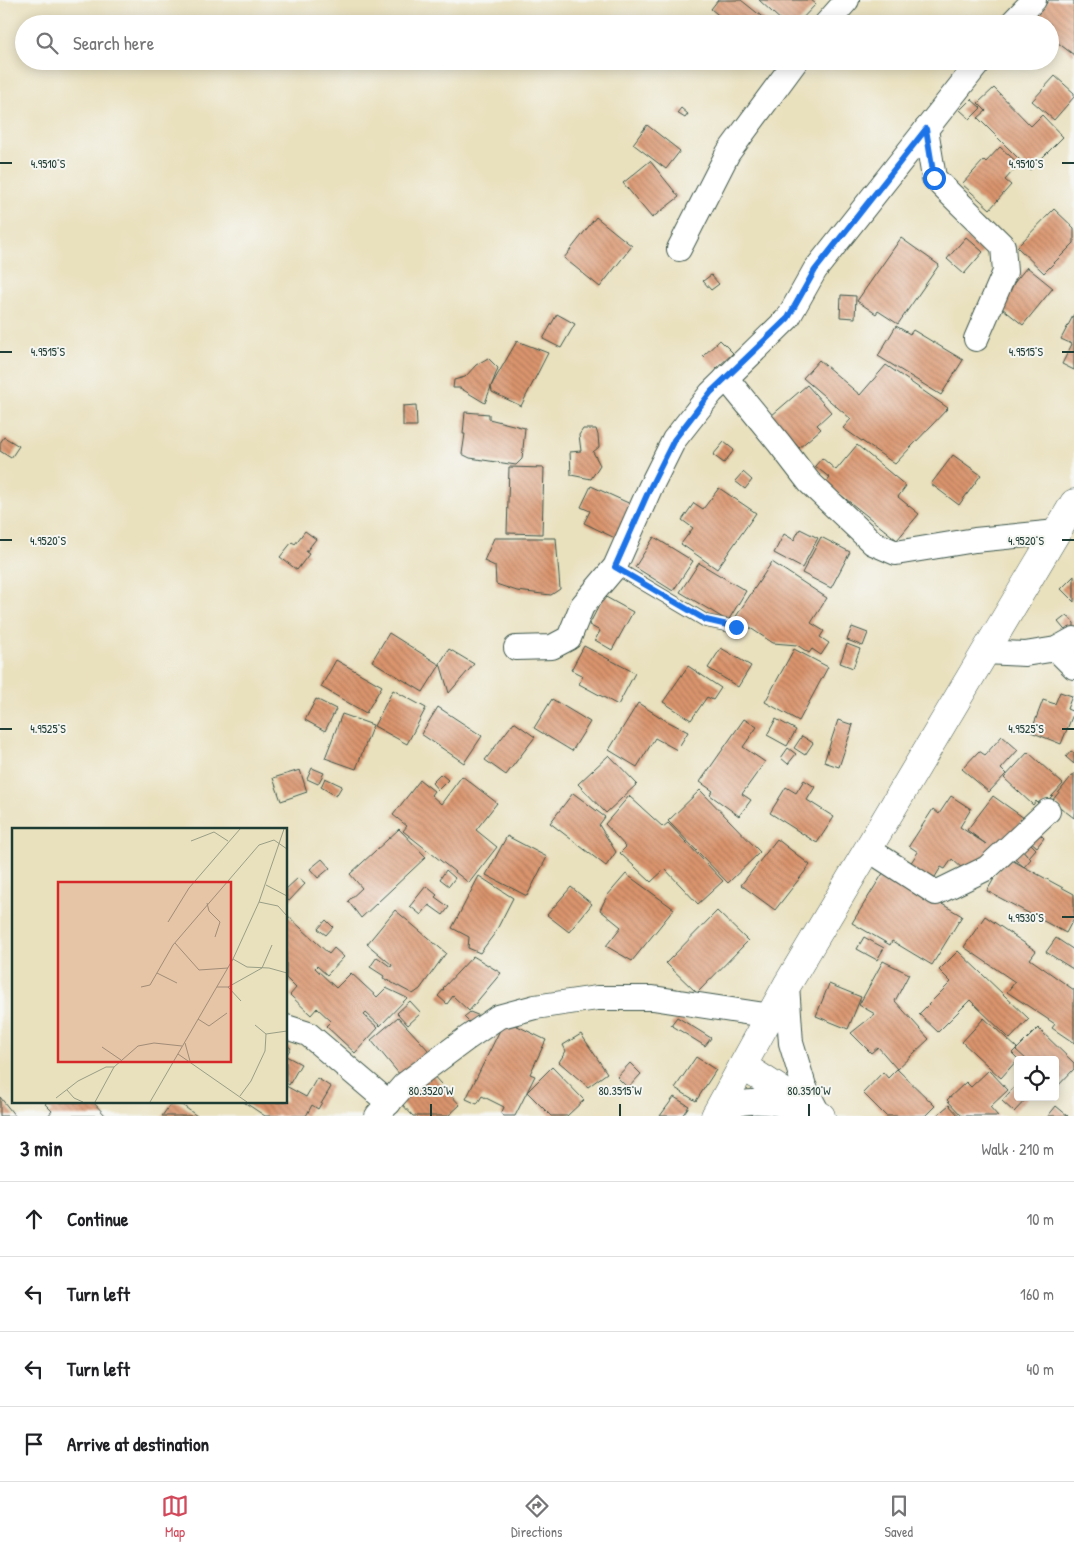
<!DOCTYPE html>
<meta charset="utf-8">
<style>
:root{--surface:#fff;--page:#f2f2f2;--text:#202124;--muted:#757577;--line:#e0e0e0;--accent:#d1495b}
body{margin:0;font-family:"Patrick Hand",sans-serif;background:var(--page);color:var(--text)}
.controls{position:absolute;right:15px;bottom:15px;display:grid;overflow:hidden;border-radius:5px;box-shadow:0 2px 12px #0003}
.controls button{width:45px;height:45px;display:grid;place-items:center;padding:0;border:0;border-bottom:1px solid var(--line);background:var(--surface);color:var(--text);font:25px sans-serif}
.stop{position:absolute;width:15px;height:15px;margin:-11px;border:4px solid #1a73e8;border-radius:50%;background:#fff}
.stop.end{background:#1a73e8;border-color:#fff;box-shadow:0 1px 5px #0008}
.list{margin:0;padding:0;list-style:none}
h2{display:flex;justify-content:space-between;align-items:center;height:65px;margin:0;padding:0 20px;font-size:21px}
h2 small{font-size:16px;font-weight:400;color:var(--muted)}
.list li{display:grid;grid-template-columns:32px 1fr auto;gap:15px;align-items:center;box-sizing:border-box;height:75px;padding:0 20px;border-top:1px solid var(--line)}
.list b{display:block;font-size:19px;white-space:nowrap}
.list em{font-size:16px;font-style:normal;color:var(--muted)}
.icon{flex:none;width:28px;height:28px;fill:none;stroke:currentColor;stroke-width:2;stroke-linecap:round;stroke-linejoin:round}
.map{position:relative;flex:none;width:1074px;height:1116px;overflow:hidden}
.search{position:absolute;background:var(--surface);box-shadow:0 2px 12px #0003;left:15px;right:15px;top:15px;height:55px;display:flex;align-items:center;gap:12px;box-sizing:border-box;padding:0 18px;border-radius:28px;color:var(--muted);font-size:19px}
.sheet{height:365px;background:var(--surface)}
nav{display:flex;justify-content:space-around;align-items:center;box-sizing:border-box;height:70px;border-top:1px solid var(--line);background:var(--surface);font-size:14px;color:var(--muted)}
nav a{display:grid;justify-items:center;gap:2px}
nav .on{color:var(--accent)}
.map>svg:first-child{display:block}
</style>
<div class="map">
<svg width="1074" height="1116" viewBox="0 0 1074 1116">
<defs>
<pattern id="building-back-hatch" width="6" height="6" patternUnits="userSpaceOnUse" patternTransform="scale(1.25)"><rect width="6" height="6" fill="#da946d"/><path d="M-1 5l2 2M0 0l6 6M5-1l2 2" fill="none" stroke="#b07a5a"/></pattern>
</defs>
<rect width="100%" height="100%" fill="#f6f6f2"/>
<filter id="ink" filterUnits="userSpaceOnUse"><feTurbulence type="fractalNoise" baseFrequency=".02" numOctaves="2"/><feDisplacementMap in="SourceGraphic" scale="10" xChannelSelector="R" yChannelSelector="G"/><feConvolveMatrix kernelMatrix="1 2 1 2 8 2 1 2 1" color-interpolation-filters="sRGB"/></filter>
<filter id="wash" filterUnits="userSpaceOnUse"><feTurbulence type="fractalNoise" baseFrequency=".0096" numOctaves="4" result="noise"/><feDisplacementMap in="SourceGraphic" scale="20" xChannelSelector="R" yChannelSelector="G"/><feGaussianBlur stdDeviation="1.12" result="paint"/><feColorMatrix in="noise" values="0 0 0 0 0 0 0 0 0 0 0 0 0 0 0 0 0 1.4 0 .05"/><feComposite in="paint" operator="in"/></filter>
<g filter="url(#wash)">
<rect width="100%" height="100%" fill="#e9e0bd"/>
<g id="blocks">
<!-- building -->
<g fill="url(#building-back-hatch)">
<polygon points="718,0 741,0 771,24 719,24 723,19 711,9"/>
<polygon points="759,0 811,0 816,4 797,24 785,24"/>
<polygon points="1049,0 1074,0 1074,55 1050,37 1050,24 1033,24 1031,22"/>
<polygon points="1055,76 1074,93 1074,97 1054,120 1032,101"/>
<polygon points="994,88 1031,126 1042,115 1063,137 1030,170 978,118 986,111 978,103"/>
<polygon points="971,99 981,108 970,119 960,110"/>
<polygon points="681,108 688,114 685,118 677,113"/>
<polygon points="647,125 680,151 666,169 633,144"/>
<polygon points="1000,147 1019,164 1005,180 1011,185 990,209 962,184 984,160 986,162"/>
<polygon points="650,161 679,197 652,218 623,183"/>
<polygon points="1054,209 1074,228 1074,243 1044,273 1017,247"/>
<polygon points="596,217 632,246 600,287 564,258"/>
<polygon points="966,237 983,252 964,274 947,259"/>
<polygon points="901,238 939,265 898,324 878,311 876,314 857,301"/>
<polygon points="1027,267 1053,288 1023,325 997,304"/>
<polygon points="711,275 719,284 711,290 703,281"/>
<polygon points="841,295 856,296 855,318 840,317"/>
<polygon points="557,314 575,324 561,348 543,339"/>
<polygon points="1074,314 1074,370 1062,364 1072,344 1061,339"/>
<polygon points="896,326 910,334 913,330 963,360 941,395 878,356"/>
<polygon points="720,340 733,353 716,369 703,356"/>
<polygon points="517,341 548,353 521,406 492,392 491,386"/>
<polygon points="488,358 498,368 485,403 460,388 453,388 454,380 465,377 476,365"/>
<polygon points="819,360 860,395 886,365 948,408 895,464 843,428 851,419 803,378"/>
<polygon points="807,385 831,412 817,425 821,429 799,448 771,416"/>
<polygon points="416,405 417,426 403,426 403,406"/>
<polygon points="465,412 489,414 489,419 525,428 522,459 516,465 470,458 462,454 465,434 463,434"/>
<polygon points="583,429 596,429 598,435 599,447 593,452 600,465 591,479 571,475 570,452 581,451 579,435"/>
<polygon points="4,437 19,446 11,458 0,451 0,443"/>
<polygon points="724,442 734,450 724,463 713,455"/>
<polygon points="857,445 906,486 898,497 919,514 897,540 826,483 830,478 815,466 822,458 836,470"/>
<polygon points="953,455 981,475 959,505 931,484"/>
<polygon points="509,467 544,468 542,534 507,533"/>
<polygon points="743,472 752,480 745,489 735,481"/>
<polygon points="591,486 635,506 619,540 584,523 590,511 581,507"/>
<polygon points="719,488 756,513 717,569 681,544 693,528 682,520 694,503 703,509"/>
<polygon points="800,529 818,538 802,568 774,553 784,534 794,540"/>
<polygon points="305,531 316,539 306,552 309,554 297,570 280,557 292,542 295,544"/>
<polygon points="654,537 693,561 673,591 635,567"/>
<polygon points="821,537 850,552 831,588 802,573"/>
<polygon points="494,538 556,538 560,589 551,595 517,591 496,584 495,566 484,561"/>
<polygon points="772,562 827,598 811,623 824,631 820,637 829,643 821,655 812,649 809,653 797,645 773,643 735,618"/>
<polygon points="699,563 746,591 728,621 680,592"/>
<polygon points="1074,576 1074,602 1061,589"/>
<polygon points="604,596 633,612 612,650 595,640 600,631 589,625"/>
<polygon points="1067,615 1074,623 1074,631 1069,635 1058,622"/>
<polygon points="852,627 868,633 863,646 847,640"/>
<polygon points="389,633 440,665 423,692 372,661"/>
<polygon points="847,644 860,649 853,668 840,663"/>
<polygon points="584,646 635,673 618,705 579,684 583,676 571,670"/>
<polygon points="721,648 751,666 738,687 708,668"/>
<polygon points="449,649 474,664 449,693 440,663"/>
<polygon points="794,649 828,667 799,721 765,702"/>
<polygon points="336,660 382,686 366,713 321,687"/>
<polygon points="688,666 721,688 713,700 707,697 691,720 663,702"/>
<polygon points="393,690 426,708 407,744 374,726"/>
<polygon points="1060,692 1072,696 1067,709 1074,712 1061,744 1031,732 1043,700 1055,704"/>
<polygon points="316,699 336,709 325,731 305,720"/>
<polygon points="552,699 590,722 572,751 534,728"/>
<polygon points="638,703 665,720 688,732 677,750 655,738 637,767 609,750"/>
<polygon points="438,707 482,736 464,763 421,734"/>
<polygon points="342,714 373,725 356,769 325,758"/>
<polygon points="744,719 757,727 743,747 765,762 742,794 751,800 739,816 710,795 713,791 700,782"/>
<polygon points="776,719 796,730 787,746 767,735"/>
<polygon points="838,720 853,725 839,767 824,762"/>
<polygon points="514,722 535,737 506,775 485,760"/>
<polygon points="802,736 813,743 805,755 794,748"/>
<polygon points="1002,736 1018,750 1001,769 1006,774 989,792 962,769 979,751 985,755"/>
<polygon points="788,748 796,754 788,764 781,758"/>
<polygon points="1071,751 1074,753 1074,764 1066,757"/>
<polygon points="1028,752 1063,784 1042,807 1036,801 1033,805 1004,778"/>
<polygon points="609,755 637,784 606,813 578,784"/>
<polygon points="312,768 324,773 318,784 307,779"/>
<polygon points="300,770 307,792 281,801 273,778"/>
<polygon points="1074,773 1074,818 1052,801"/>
<polygon points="441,774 448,780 438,790 432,783"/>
<polygon points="462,776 497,803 476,830 497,847 469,883 403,831 407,826 393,815 420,780 434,791 431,795 441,804"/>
<polygon points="325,778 342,786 336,796 321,787"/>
<polygon points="804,780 815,787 807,800 834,817 817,843 770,813 786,787 796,793"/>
<polygon points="700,790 760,852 728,883 668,821"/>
<polygon points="573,793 605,817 599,825 616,852 606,866 550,823"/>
<polygon points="629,796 663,827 668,823 723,881 698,904 665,869 651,882 620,853 626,847 605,824"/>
<polygon points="951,796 971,809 960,827 986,844 967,830 993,796 1024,818 998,852 964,870 952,859 945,869 941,867 932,882 908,867 918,852 909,846 933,809 939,814"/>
<polygon points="399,829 426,857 361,918 348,901 362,888 350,874"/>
<polygon points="1037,831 1044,838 1037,847 1029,840"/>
<polygon points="507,836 547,857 527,896 486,875"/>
<polygon points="777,839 810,865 775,910 741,885"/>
<polygon points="1027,840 1036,849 1029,857 1020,847"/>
<polygon points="1019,848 1031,859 1024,867 1012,857"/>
<polygon points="1006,857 1074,894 1074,918 1066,933 987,891"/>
<polygon points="322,859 330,868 318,878 310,869"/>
<polygon points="446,870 455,878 449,886 440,879"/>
<polygon points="885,870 962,916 932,965 892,941 890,945 852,923"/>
<polygon points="626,874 674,909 632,961 606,946 621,927 600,910 607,896"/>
<polygon points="479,876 513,898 495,933 480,953 468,948 469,937 452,928"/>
<polygon points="298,878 305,884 289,901 286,898 286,889"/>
<polygon points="426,886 437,895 435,897 449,907 443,915 429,905 421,915 410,906"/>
<polygon points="571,887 592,904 569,932 547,915"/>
<polygon points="395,910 446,953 420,989 413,994 383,978 384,976 370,967 377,957 391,967 392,965 367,944"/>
<polygon points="717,911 748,941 697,993 666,963"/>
<polygon points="288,916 329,954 334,948 344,957 327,975 317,966 315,968 336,988 351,973 377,997 386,988 407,998 380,1026 366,1013 364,1015 378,1028 355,1053 326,1026 331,1021 317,1008 311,1015 290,995 296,988 286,978 286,918"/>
<polygon points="985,916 1036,951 1030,959 1074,990 1074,1043 1052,1028 1055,1024 1007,992 1015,982 964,947"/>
<polygon points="326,920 333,927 326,935 318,929"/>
<polygon points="864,937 884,948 877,960 857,949"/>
<polygon points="1056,938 1074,950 1073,969 1046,952"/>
<polygon points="958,951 1029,1019 1010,1039 970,1000 938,1032 919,1014 951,982 939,970"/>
<polygon points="473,956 501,973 469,1011 453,996 447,1004 438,996 444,989 443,988"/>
<polygon points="883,961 909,974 895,1001 929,1039 897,1069 878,1047 871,1053 851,1033 875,1014 859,1005"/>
<polygon points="829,984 861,997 848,1029 816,1016"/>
<polygon points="410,1001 421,1013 408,1025 397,1013"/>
<polygon points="470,1012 480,1016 471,1024 464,1017"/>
<polygon points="398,1017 430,1052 400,1075 371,1040"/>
<polygon points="677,1017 711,1038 705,1046 671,1025"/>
<polygon points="984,1018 1017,1048 1012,1053 1018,1059 1001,1078 962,1042"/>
<polygon points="505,1020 546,1040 530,1074 535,1076 527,1092 552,1067 584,1100 567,1116 551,1116 527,1092 515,1116 504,1116 501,1114 504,1107 482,1096 477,1104 466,1099"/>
<polygon points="1038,1028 1074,1063 1074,1069 1055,1089 1055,1060 1027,1060 1016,1050"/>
<polygon points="581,1034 607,1073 588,1087 559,1062 566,1051 563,1045"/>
<polygon points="286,1045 291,1048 286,1056 301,1064 289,1085 286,1083"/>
<polygon points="696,1057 716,1070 696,1101 675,1088"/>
<polygon points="630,1063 641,1074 628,1088 617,1077"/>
<polygon points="897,1069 935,1106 925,1116 886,1116 863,1093 883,1072 888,1078"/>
<polygon points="989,1070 1008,1090 990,1107 998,1116 962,1116 947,1100 966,1082 971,1087"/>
<polygon points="431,1073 460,1105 448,1116 413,1116 400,1102"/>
<polygon points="317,1078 331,1087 318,1109 312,1105 306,1116 265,1116 244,1102 286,1102 286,1086 306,1097"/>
<polygon points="1016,1085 1018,1087 1018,1097 1028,1097 1014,1112 1002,1101"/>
<polygon points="0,1097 15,1116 0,1116"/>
<polygon points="674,1097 689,1106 682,1116 660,1116"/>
<polygon points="47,1102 93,1102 106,1116 48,1116 52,1111 45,1104"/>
<polygon points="172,1102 178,1102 197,1116 162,1116"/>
<polygon points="949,1105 959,1116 936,1116"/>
<polygon points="1056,1106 1068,1116 1048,1116"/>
</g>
</g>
</g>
<g filter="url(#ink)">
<use href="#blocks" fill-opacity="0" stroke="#3d5549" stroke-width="1"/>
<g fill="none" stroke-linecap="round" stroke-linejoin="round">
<defs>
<polyline id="lane" points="615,567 706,621 736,627"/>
<g id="street">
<polyline points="826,24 847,0"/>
<polyline points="1011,24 1034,0"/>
<polyline points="926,129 934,178 1003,246 1005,272 976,339"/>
<polyline points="679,249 728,153 796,61"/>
<polyline points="726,378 779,443 809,482 873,543 896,553 975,540 1057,532"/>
<polyline points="516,648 552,647 569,638 582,606 615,567 650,488 674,440 711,393 788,318 815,270 980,61"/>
<polyline points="1056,649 1074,667"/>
<polyline points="985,652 1025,654 1056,649 1074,639"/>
<polyline points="868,849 936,893 987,868 1048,811"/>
<polyline points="787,985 791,1043 804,1086 818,1113"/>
<polyline points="286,1027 308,1034 389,1103"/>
<path d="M719,1109c7,-2 15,-5 23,-6 21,-4 44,2 64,7"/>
<polyline points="377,1116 404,1085 466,1039 498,1017 535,1007 597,998 653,998 770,1016"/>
</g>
<polyline id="secondary" points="743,1066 821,1116"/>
<polyline id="primary" points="715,1116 787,985 1074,503"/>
</defs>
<!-- lane casing -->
<use href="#lane" stroke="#3d5549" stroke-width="14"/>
<!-- street casing -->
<use href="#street" stroke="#3d5549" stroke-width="26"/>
<!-- secondary casing -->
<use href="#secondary" stroke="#3d5549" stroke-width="29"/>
<!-- primary casing -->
<use href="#primary" stroke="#3d5549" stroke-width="29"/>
<!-- lane -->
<use href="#lane" stroke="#fff" stroke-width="12"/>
<!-- street -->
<use href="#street" stroke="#fff" stroke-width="24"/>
<!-- secondary -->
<use href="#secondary" stroke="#fff" stroke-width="28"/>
<!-- primary -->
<use href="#primary" stroke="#fff" stroke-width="28"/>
</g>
</g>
<g fill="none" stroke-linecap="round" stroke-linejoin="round" filter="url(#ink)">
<!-- route -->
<polyline stroke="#1a73e8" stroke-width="6" points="736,627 706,620 615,567 650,488 674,440 711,392 788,318 815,270 926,129 934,178"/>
</g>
<!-- ticks -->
<path fill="none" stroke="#1f3d34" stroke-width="2" d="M0,163h12M1062,163h12M0,352h12M1062,352h12M0,540h12M1062,540h12M0,729h12M1062,729h12M1062,917h12M431,1104v12M620,1104v12M809,1104v12"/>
<!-- overview -->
<g transform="translate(12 828)">
<rect width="275" height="275" fill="#e9e0bd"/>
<path fill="none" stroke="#989f86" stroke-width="1" d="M179,13l23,-9 14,9M254,57l21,11M247,74l19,4 9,10M195,75l2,8 11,11 -5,15M156,94l21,-34 51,-59M163,115l24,27 29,-2M221,131l14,8 22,1 18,5M145,145l20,10M129,159l9,-2 23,-40 86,-100 15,-5 13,9M205,159h11l34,-19 10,-23M216,159l13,14M186,191l11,7 18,-13M254,206l21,-3M173,215l5,18M90,219l19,13M166,226l69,48M55,262l7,8 9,4M228,268l11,-15 14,-30 1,-17 -11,-9M44,270l22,-17 28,-14h8l24,-21 16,-3 28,3M83,274l19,-35M138,274l83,-143 26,-57 25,-73"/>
<path fill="#d62828" fill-opacity="0.15" stroke="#d62828" stroke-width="2.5" d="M46,54h173v180h-173z"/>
<rect width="275" height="275" fill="none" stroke="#1f3d34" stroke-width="2.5"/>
</g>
<g font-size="12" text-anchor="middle" fill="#1f3d34" stroke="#f6f6f2" stroke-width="4" stroke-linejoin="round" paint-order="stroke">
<text x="48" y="168">4.9510°S</text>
<text x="1026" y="168">4.9510°S</text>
<text x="48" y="356">4.9515°S</text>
<text x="1026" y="356">4.9515°S</text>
<text x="48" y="545">4.9520°S</text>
<text x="1026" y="545">4.9520°S</text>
<text x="48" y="733">4.9525°S</text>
<text x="1026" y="733">4.9525°S</text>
<text x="1026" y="922">4.9530°S</text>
<text x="431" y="1095">80.3520°W</text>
<text x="620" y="1095">80.3515°W</text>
<text x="809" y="1095">80.3510°W</text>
</g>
</svg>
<div class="controls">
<button><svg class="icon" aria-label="locate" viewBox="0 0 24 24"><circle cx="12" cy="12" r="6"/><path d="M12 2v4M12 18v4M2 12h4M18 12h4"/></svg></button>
</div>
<div class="stop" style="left:934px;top:178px"></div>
<div class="stop end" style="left:736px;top:627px"></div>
<div class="search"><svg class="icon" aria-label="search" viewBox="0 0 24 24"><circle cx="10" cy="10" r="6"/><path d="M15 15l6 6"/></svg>Search here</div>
</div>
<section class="sheet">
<h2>3 min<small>Walk · 210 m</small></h2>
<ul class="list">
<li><svg class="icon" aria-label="ahead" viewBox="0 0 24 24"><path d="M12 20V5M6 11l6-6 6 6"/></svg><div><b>Continue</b></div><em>10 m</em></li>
<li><svg class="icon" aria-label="left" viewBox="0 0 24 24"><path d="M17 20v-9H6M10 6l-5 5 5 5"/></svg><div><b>Turn left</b></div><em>160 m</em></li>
<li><svg class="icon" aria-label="left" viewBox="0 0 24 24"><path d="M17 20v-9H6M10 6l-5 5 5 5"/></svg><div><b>Turn left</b></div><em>40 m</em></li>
<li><svg class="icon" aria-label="arrive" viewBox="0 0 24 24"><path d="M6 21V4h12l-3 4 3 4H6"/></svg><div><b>Arrive at destination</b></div></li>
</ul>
</section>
<nav>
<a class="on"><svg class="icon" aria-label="map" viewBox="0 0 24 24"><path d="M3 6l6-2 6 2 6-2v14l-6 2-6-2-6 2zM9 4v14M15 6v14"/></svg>Map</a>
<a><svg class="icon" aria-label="directions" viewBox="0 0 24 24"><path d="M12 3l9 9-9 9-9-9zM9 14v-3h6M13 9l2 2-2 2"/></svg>Directions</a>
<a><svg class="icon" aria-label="saved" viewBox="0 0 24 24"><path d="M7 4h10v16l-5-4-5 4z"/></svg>Saved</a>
</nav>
